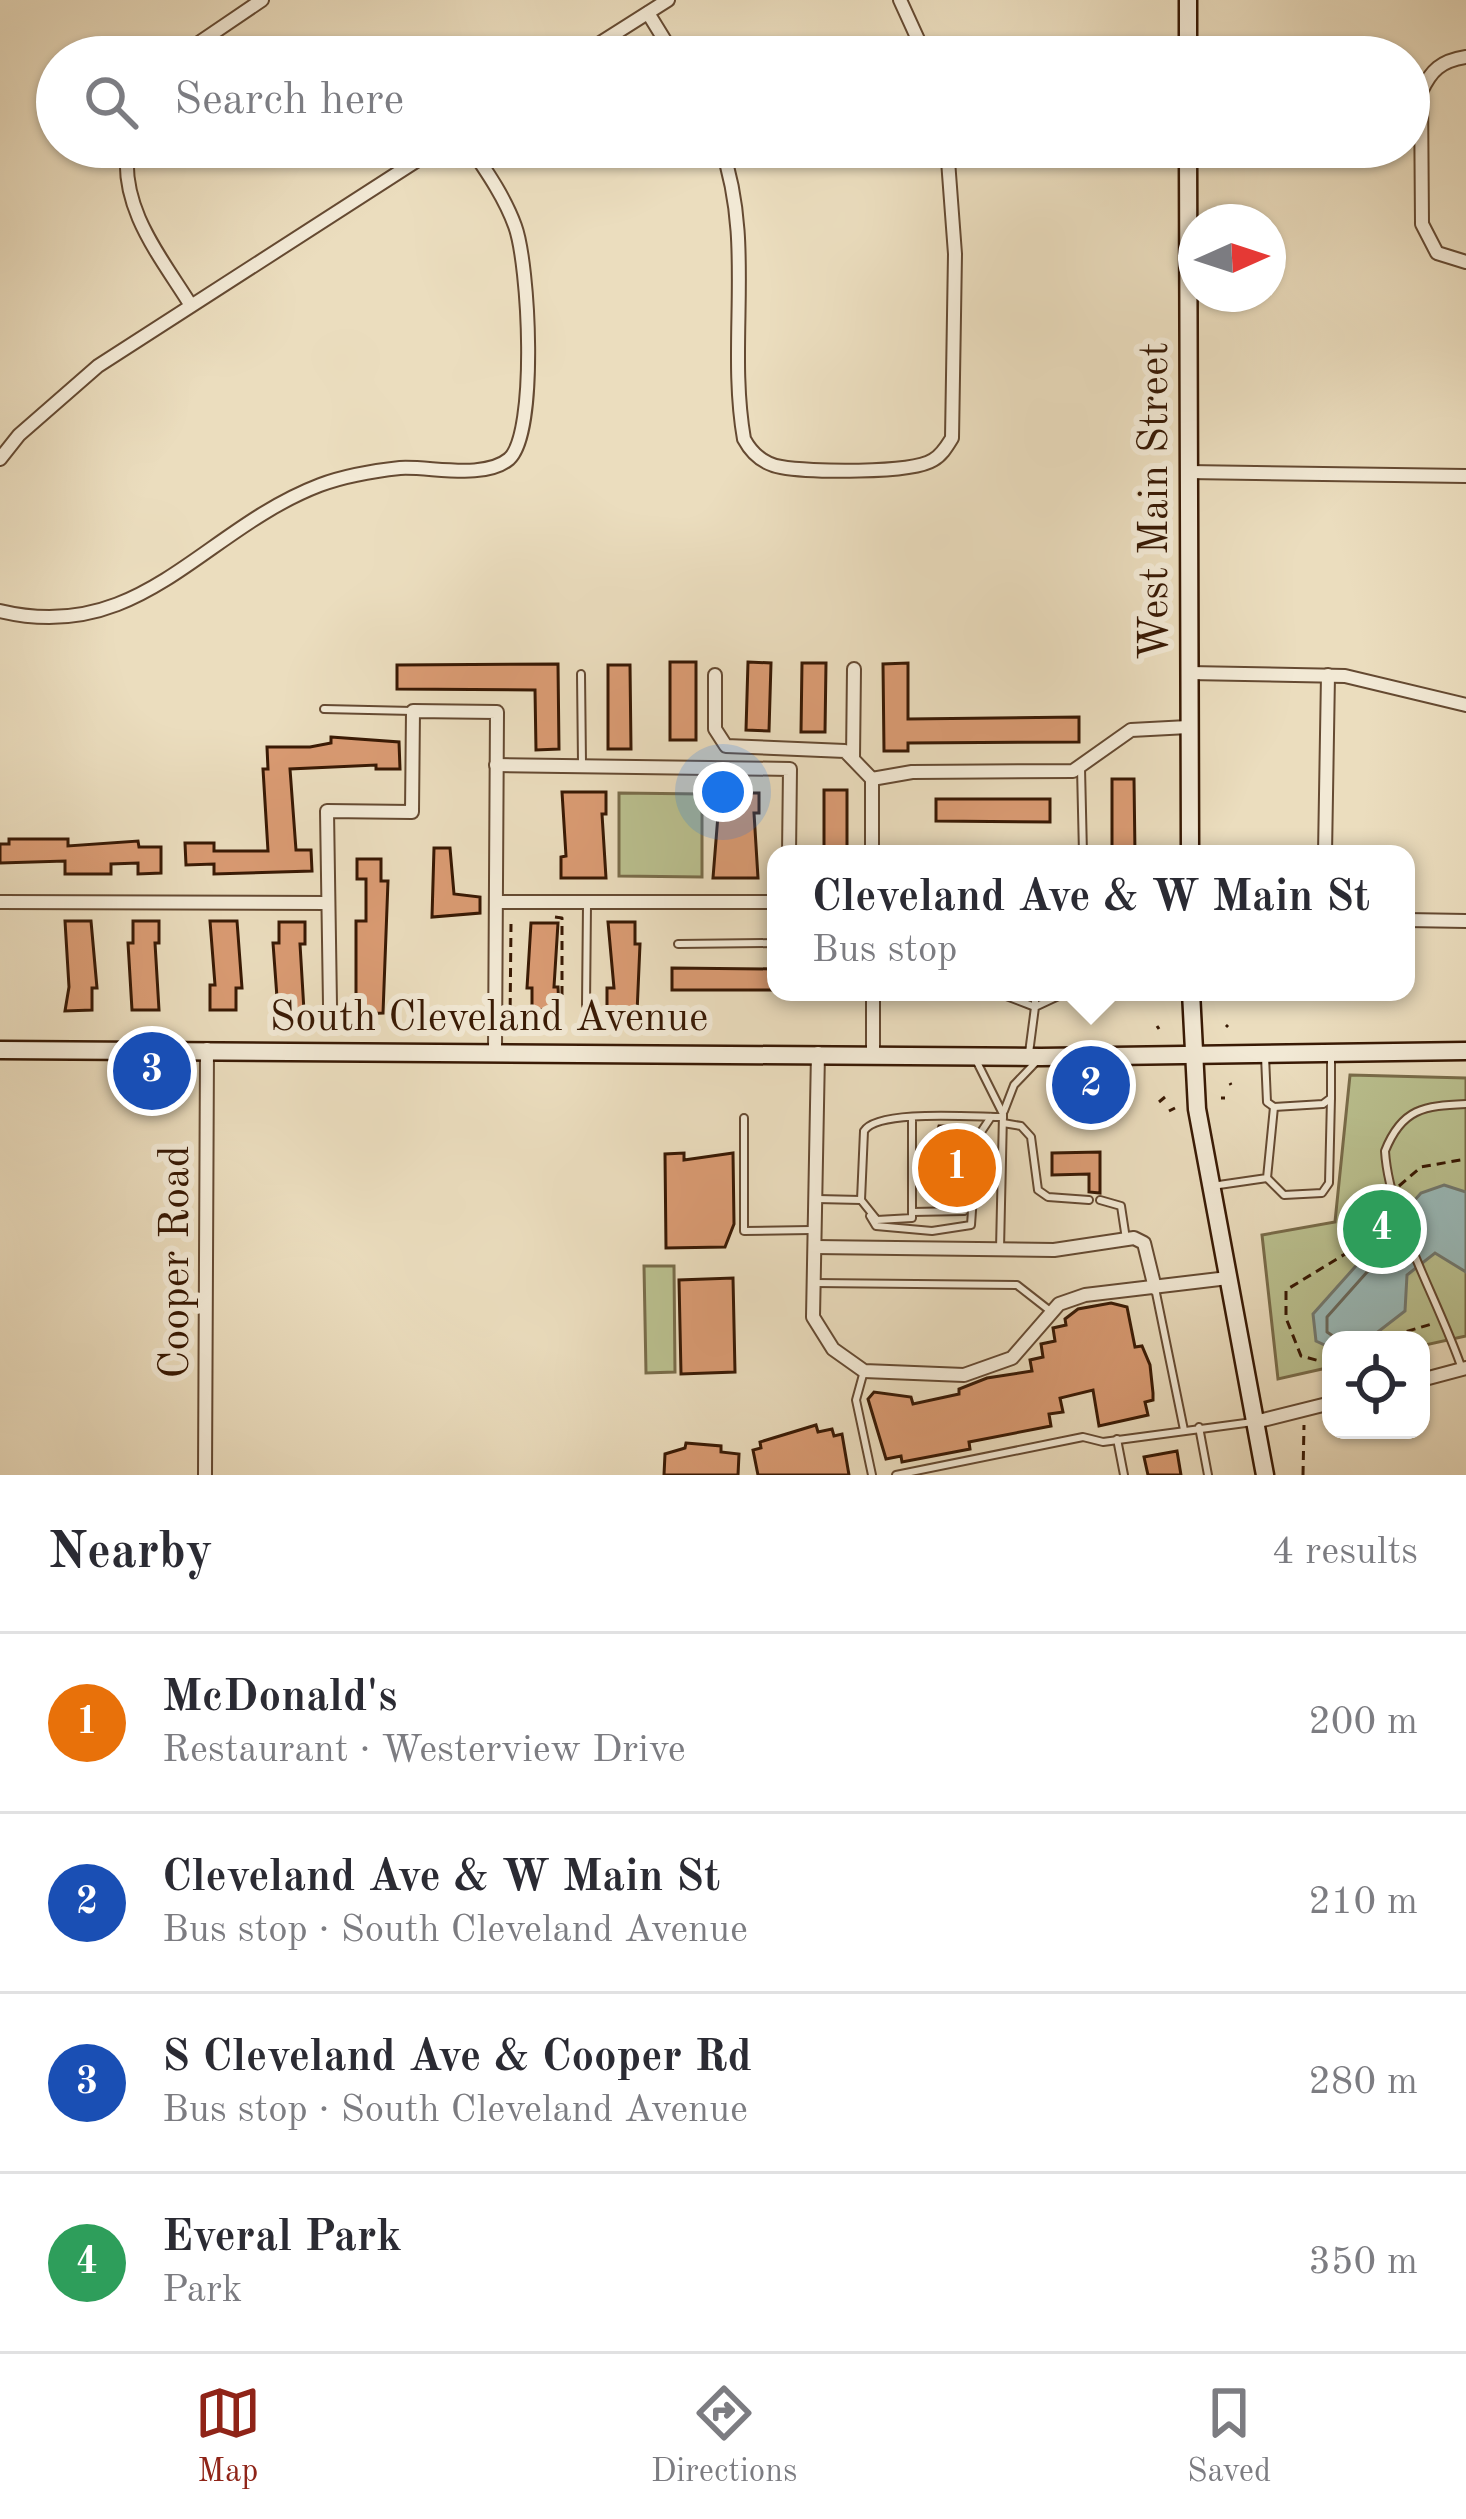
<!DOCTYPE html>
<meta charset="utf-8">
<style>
:root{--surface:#fff;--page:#f2f2f3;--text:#2b2b33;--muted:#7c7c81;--line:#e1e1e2;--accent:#8f2418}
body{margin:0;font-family:"Old Standard TT",serif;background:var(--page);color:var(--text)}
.controls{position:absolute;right:36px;bottom:36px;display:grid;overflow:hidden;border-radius:24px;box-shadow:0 3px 9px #0004}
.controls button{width:108px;height:108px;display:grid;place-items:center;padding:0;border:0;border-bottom:3px solid var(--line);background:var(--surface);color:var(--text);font:60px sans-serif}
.compass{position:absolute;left:1178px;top:204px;width:108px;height:108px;border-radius:50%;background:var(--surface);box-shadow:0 3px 9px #0004;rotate:87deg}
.you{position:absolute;left:723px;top:792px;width:42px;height:42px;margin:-30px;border:9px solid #fff;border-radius:50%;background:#1a73e8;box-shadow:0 0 0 18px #1a73e833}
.badge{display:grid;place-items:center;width:78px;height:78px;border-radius:50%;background:var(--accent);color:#fff;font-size:39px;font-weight:700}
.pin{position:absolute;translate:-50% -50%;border:6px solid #fff;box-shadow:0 3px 12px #0006}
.popup{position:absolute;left:767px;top:845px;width:648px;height:156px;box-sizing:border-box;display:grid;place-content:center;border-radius:24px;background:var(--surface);filter:drop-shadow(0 3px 9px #0005);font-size:39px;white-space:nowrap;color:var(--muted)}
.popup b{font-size:45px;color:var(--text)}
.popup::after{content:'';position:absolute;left:50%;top:100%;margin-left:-24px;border:24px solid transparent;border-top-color:var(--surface)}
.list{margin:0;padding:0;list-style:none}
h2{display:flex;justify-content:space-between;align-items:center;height:156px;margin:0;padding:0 48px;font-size:51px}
h2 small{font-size:39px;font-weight:400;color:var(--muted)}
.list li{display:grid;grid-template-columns:78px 1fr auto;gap:36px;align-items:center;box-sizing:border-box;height:180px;padding:0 48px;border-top:3px solid var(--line)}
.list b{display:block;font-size:45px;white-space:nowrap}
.list p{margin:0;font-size:39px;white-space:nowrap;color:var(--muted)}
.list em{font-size:39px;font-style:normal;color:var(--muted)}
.icon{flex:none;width:66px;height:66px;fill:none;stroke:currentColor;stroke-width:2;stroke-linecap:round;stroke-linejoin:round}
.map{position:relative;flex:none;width:1466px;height:1475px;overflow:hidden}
.search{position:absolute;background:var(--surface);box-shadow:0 3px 9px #0004;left:36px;right:36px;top:36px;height:132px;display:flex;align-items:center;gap:30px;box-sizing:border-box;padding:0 42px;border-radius:66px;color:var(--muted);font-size:45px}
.sheet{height:876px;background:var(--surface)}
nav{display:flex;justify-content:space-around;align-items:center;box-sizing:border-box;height:168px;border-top:3px solid var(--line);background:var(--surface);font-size:33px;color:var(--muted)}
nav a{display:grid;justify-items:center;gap:6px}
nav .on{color:var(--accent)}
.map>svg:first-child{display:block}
</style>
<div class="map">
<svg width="1466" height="1475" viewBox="0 0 1466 1475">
<rect width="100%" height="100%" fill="#ebddbe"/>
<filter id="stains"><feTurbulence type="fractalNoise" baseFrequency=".00167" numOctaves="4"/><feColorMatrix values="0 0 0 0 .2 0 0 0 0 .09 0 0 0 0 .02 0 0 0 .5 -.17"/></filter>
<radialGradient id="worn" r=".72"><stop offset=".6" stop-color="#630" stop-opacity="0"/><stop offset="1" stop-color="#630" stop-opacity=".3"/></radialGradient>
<!-- green -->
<g fill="#bac08f" stroke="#796c4a" stroke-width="3">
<polygon points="619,793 702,794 702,877 619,876"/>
<polygon points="1350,1075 1466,1078 1466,1336 1421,1346 1421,1340 1331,1340 1331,1367 1278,1379 1262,1235 1335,1222"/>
<polygon points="644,1266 674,1266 675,1372 646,1373"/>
</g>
<!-- water -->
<polygon fill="#9abab9" stroke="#737a71" stroke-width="3" points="1444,1185 1466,1192 1466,1272 1435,1253 1407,1275 1405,1311 1370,1338 1331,1340 1331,1348 1316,1341 1313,1314 1421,1193"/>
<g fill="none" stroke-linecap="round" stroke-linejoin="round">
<!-- shore -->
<polyline stroke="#696a5e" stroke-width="3" points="1339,1340 1327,1332 1327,1317 1400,1235"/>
</g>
<!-- building -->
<g fill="#da9b73" stroke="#381904" stroke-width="3">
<rect x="670" y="662" width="26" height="78"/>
<polygon points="748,662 771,663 769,731 746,730"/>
<polygon points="802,663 826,663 825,732 801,732"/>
<polygon points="908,663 908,719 1079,717 1079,742 908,743 908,751 884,751 883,664"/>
<polygon points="558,664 559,749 536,750 535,690 397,689 397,665"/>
<polygon points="608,665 630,665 631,749 608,749"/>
<polygon points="331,737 399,742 400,769 376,769 376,765 290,769 296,850 311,850 312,871 214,874 214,864 186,865 185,843 214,843 214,851 268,851 263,769 268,769 267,747 310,747 331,743"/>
<polygon points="1112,779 1134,779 1135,854 1112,854"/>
<rect x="824" y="790" width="23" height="64"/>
<polygon points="562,792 606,792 606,814 602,814 606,878 561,878 561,857 566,856"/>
<polygon points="713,793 759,793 759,813 754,813 758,878 713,878 718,815"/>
<polygon points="936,799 1050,799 1050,822 936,821"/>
<polygon points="9,839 68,839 68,846 138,841 139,847 161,847 161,873 138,874 138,863 111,864 111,874 65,874 65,861 0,863 0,844 9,844"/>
<polygon points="434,848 450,848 454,894 480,897 480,913 432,917"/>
<polygon points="357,859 381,859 381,881 388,881 383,1013 356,1014 356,921 366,921 366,879 357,879"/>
<polygon points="65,921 91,921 97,988 92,988 92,1010 65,1011 69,987"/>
<polygon points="133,921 159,921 159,943 155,943 159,1010 132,1010 128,943 133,943"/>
<polygon points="210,921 237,921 242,988 236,988 236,1010 210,1010 210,985 215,985"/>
<polygon points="279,922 305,922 305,944 300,944 304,1011 278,1011 273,943 279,943"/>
<polygon points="608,922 635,922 635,944 640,944 637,1013 607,1013 607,988 614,988"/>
<polygon points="531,923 558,923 554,987 558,987 559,1010 532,1010 532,988 527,988"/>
<polygon points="672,968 776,969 776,990 672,990"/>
<polygon points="939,1126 963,1126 968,1131 965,1204 934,1204 933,1145"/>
<polygon points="1100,1152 1100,1193 1089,1192 1089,1174 1052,1175 1052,1153"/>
<polygon points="684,1153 684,1160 733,1153 734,1224 725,1247 666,1248 665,1154"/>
<polygon points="733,1278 735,1372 681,1374 679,1280"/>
<polygon points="1111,1303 1127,1307 1135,1347 1142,1346 1150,1365 1153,1393 1153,1400 1145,1402 1148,1415 1099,1426 1093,1390 1060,1398 1063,1412 1049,1414 1051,1426 969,1442 970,1449 902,1462 901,1456 886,1459 868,1399 874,1392 911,1397 913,1404 959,1394 959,1389 987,1378 1032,1371 1030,1360 1043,1357 1041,1344 1055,1341 1053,1328 1066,1325 1065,1319 1078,1309"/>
<polygon points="816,1425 818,1432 832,1429 834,1436 842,1434 849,1475 758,1475 753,1450 761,1448 760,1442"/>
<polygon points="686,1443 721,1446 721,1452 739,1454 738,1475 664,1475 665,1454 685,1448"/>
<polygon points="1177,1451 1181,1475 1148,1475 1144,1457"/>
</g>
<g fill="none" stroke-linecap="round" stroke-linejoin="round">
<defs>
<g id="service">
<polyline points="581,674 582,763"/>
<polyline points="324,709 413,711"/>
<polyline points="1081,768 1083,854"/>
<polyline points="678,944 776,943"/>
<polyline points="996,992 1035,1007 1035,992"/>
<polyline points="586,1005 587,905"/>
<polyline points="1029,1053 1035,1007 1067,992"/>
<polyline points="1265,1056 1267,1102 1274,1107 1323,1104 1331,1098 1331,1057"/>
<polyline points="977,1062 1003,1114 1000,1249"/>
<polyline points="1004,1111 1014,1085 1036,1062"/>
<polyline points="744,1118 744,1231 811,1230"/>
<path d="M912,1118v100l-35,2 -16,-20 3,-69c13,-22 110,-14 139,-14"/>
<polyline points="1003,1123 1021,1126 1031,1137 1038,1190 1048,1197 1089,1200"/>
<polyline points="1267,1178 1284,1195 1322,1193 1329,1183 1331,1098"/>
<polyline points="1212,1186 1267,1178 1274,1107"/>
<polyline points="817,1199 861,1200"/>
<polyline points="1100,1200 1121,1206 1126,1239"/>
<polyline points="912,1212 964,1211"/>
<polyline points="870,1216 876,1226 932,1231 971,1225 977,1138 991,1117"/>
<polyline points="814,1283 1017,1285 1049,1310"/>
<polyline points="1155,1288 1184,1430"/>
<path d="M1462,1369c-23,-68 -73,-151 -77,-218 17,-43 39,-45 81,-47"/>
<polyline points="864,1371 856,1400 872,1475"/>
<polyline points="1199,1427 1208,1475"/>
<polyline points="1117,1439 1124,1475"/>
<polyline points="896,1475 1083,1437 1103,1442 1253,1422"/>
</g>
<g id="minor">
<polyline points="900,0 926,57"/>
<polyline points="648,13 675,57"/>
<polyline points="178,57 262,0"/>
<polyline points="578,57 668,0"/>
<path d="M1466,57c-25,4 -35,13 -45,35l1,132 15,29 29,9"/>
<path d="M128,147c-9,60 32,109 62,157"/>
<path d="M721,147c34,95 6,195 23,292 8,15 19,25 37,28 27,5 130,7 152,-7 9,-5 14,-14 19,-22l3,-184 -8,-107"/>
<polyline points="0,459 19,435 98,366 438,147"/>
<polyline points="1188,472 1466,476"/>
<path d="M0,611c141,34 202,-81 320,-126 27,-10 52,-14 80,-17 30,-2 84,12 109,-9 29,-26 20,-195 6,-233 -10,-28 -28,-54 -45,-79"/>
<polyline points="1189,673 1345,676 1466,705"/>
<polyline points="715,675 715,729 726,746 845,751 872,779"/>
<polyline points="853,758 854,669"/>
<polyline points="496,765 790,769 789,854"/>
<polyline points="872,779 912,772 1073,771 1131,730 1188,727"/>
<polyline points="872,779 872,854"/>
<polyline points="1325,854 1328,675"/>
<polyline points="0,902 328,903"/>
<polyline points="496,902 776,902"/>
<polyline points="1406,920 1466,921"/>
<polyline points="873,992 873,1054"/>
<polyline points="330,1005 327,811 412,812 413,711 497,712 495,1051"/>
<polyline points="818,1053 813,1317 833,1349 864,1371 964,1375 1012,1358 1059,1304 1085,1295 1228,1278"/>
<polyline points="815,1247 1054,1250 1134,1238 1144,1243 1155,1288"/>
<polyline points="1421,1380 1466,1368"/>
<polyline points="1255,1422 1331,1403"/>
<polyline points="205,1475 207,1049"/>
</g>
<g id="secondary">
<polyline points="1188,0 1188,57"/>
<polyline points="1188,147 1190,854"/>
<polyline points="1191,992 1197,1109 1265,1475"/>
<polyline points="0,1050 1041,1057 1466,1051"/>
</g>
</defs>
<!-- service casing -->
<use href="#service" stroke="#654a32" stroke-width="10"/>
<!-- minor casing -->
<use href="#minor" stroke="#654a32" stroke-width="16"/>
<!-- secondary casing -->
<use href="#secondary" stroke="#381904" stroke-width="21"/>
<!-- path -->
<g stroke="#381904" stroke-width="3" stroke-dasharray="9 6" stroke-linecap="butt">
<polyline points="555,917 562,918 562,1012"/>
<polyline points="510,1022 511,924"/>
<polyline points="1157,1026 1159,1029"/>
<polyline points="1226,1027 1228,1025"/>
<polyline points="1230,1083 1231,1085"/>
<polyline points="1221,1098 1225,1098"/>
<polyline points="1159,1102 1165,1097"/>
<polyline points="1169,1111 1175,1108"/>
<polyline points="1399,1186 1421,1167 1466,1159"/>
<polyline points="1378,1340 1435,1323"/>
<polyline points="1331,1364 1301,1356 1286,1318 1286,1290 1355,1248 1383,1199"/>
<polyline points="1303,1475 1304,1425"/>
</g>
<!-- service -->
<use href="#service" stroke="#f2e9d5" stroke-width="6"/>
<!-- minor -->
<use href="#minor" stroke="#f2e9d5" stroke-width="12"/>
<!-- secondary -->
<use href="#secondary" stroke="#f2e9d5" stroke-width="16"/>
</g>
<g text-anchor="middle" stroke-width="12" stroke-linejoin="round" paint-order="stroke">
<!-- street labels -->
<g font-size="42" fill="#381904" stroke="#f2e9d5">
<text transform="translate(1152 501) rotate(-90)" y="15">West Main Street</text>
<text x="489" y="1030">South Cleveland Avenue</text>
<text transform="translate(173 1262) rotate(-90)" y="15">Cooper Road</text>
</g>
</g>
<rect width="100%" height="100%" filter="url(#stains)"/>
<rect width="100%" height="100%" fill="url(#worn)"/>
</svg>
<div class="controls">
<button><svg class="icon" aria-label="locate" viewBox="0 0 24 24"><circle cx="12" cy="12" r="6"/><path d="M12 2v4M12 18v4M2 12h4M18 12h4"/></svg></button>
</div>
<svg class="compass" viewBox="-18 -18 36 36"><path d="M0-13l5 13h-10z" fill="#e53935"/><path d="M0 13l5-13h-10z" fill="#7c7c81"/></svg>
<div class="you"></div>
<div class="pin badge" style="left:957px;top:1168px;background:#e8710a">1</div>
<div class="pin badge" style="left:1091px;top:1085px;background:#1a4fb4">2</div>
<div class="popup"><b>Cleveland Ave &amp; W Main St</b>Bus stop</div>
<div class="pin badge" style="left:152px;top:1071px;background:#1a4fb4">3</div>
<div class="pin badge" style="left:1382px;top:1229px;background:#2e9e5b">4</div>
<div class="search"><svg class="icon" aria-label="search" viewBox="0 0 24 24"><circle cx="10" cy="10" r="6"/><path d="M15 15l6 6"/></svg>Search here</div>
</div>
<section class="sheet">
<h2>Nearby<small>4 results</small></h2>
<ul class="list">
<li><span class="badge" style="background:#e8710a">1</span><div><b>McDonald's</b><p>Restaurant · Westerview Drive</p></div><em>200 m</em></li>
<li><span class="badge" style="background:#1a4fb4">2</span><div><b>Cleveland Ave &amp; W Main St</b><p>Bus stop · South Cleveland Avenue</p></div><em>210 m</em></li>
<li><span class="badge" style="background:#1a4fb4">3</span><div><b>S Cleveland Ave &amp; Cooper Rd</b><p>Bus stop · South Cleveland Avenue</p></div><em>280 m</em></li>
<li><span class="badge" style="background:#2e9e5b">4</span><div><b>Everal Park</b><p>Park</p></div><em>350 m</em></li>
</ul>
</section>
<nav>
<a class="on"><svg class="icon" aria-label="map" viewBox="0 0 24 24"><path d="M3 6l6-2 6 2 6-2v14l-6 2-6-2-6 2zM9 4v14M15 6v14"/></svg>Map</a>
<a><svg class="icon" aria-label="directions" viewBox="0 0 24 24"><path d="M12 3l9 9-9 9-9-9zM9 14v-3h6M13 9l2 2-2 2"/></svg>Directions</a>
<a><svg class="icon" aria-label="saved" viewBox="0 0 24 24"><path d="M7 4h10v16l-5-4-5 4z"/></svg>Saved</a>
</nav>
